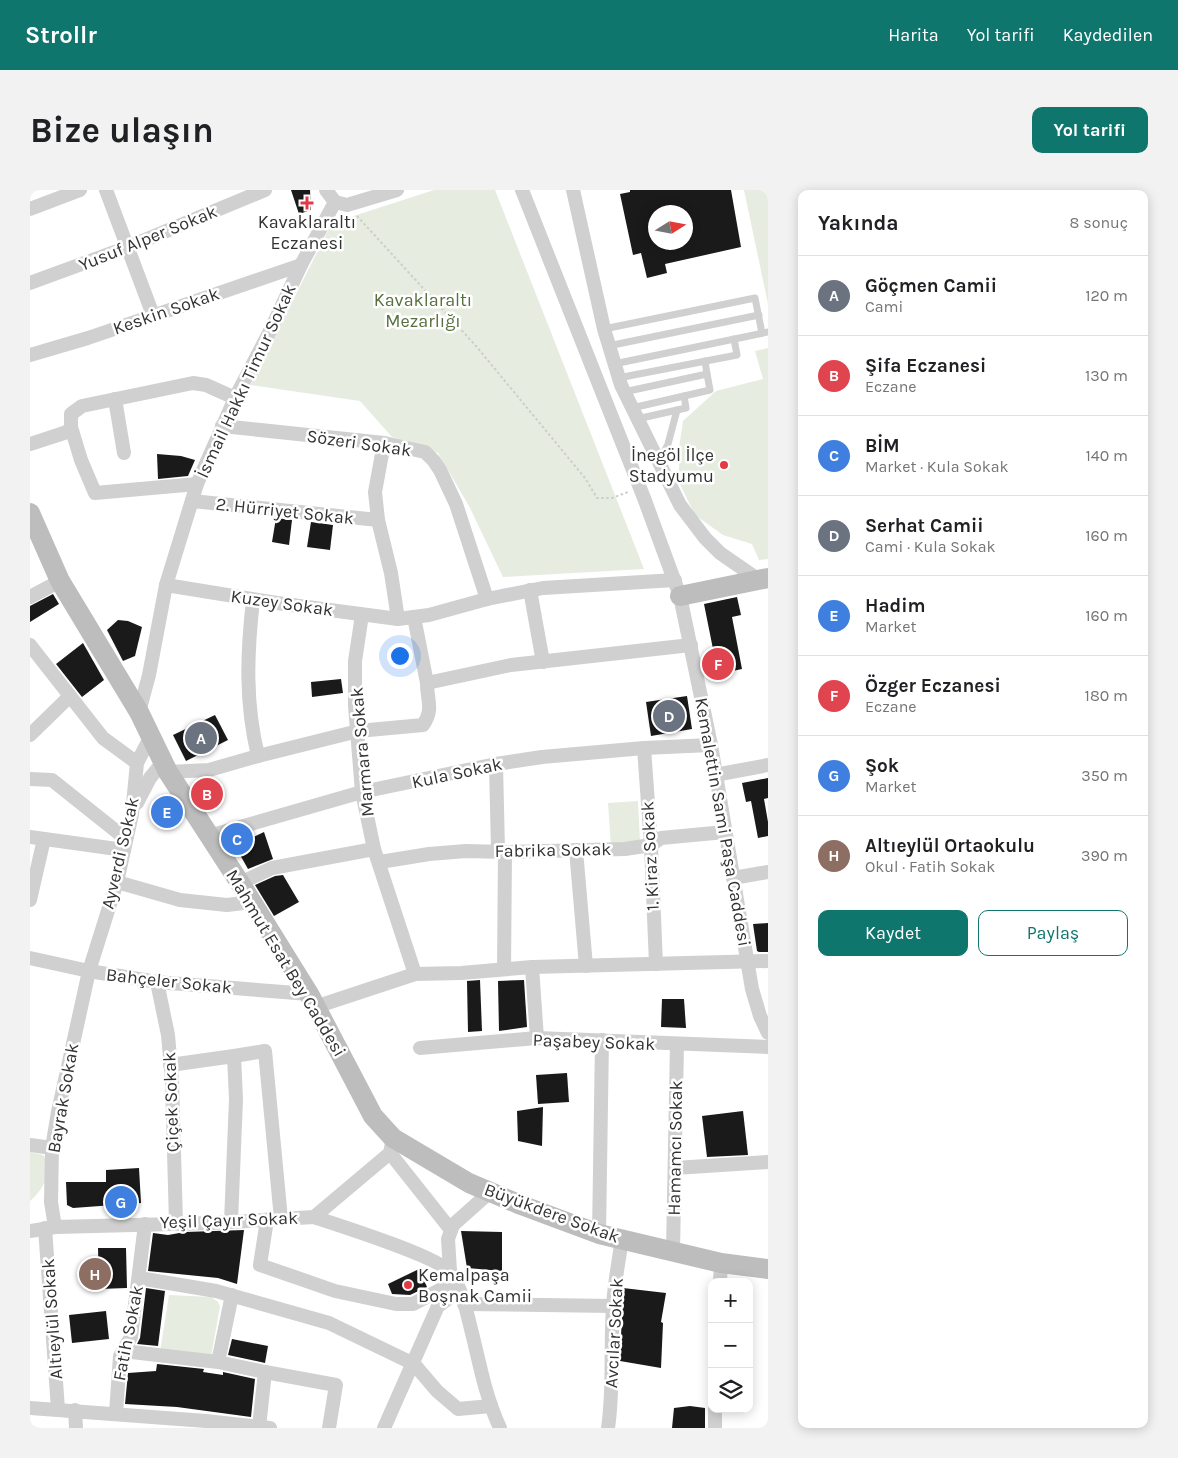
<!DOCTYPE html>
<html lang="tr">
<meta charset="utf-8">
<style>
:root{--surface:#fff;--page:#f2f2f2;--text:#202124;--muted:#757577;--line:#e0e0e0;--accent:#0f766e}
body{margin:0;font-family:Karla,sans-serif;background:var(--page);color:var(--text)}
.controls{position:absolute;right:15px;bottom:15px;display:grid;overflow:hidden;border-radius:10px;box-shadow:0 2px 12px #0003}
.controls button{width:45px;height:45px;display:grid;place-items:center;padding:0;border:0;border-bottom:1px solid var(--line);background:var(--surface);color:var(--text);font:25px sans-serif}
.compass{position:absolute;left:618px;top:15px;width:45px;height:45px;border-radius:50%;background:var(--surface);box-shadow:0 2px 12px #0003;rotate:79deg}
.you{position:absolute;left:369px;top:465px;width:18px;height:18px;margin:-12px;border:4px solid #fff;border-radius:50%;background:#1a73e8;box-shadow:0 0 0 8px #1a73e833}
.badge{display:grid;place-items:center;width:32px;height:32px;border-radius:50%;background:var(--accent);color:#fff;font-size:16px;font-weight:700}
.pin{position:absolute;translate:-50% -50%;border:2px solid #fff;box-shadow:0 1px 5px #0006}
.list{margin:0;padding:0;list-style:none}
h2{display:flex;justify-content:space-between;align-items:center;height:65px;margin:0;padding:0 20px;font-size:21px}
h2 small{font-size:16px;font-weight:400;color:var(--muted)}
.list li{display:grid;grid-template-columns:32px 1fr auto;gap:15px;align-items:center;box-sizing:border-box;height:80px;padding:0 20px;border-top:1px solid var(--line)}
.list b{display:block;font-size:19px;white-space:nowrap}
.list p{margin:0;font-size:16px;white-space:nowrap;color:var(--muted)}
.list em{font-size:16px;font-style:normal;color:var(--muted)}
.actions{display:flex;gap:10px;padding:15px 20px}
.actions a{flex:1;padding:11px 0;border:1px solid var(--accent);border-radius:10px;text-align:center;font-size:18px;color:var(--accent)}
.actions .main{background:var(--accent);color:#fff}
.icon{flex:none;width:28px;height:28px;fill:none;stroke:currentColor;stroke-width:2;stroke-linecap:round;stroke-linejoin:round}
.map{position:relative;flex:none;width:738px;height:1238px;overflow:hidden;border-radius:10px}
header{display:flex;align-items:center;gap:30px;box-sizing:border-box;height:70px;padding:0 25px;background:var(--accent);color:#fff}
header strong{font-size:24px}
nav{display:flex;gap:28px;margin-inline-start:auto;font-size:18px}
.intro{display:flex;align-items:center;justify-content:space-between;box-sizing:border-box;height:120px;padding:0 30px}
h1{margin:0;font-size:35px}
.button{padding:12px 22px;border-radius:10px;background:var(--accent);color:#fff;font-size:18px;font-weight:700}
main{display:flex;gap:30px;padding:0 30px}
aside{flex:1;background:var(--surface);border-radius:10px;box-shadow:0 2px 12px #0003}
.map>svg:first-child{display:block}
</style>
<header>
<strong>Strollr</strong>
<nav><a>Harita</a><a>Yol tarifi</a><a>Kaydedilen</a></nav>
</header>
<div class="intro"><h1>Bize ulaşın</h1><a class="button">Yol tarifi</a></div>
<main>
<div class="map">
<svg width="738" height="1238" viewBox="0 0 738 1238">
<rect width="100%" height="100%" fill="#fff"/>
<!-- green -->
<g fill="#e6ecdf">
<polygon points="404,0 465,0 614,379 473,387 439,316 408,263 362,247 330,211 220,195 302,33"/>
<polygon points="714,0 738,0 738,114"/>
<polygon points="738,158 738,369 729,370 722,354 693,345 665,325 649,292 649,258 653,231 686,201 733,189 725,161"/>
<polygon points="608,611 610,652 581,656 578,613"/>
<path d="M0,962l13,3c11,16 0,35 -13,46z"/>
<polygon points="139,1105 181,1107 188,1112 190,1116 181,1167 130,1162"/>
</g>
<!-- building -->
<g fill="#1a1a1a" fill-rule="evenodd">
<polygon points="261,0 280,0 281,20 269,24"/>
<path d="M600,0h101l10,57 -76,17 2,9 -20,5 -6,-25 -8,2 -13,-61 10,-2zM626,22h30v30h-30z"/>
<polygon points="127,264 151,266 165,270 158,286 128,289"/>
<polygon points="246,328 262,330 259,355 242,352"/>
<polygon points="281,332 303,335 300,360 277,357"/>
<polygon points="23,404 29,414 0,432 0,416"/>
<polygon points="707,407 711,425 702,427 712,479 688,484 674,414"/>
<polygon points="88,430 98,431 112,437 105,466 93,471 77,440"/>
<polygon points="53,453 74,490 52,507 26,474"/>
<polygon points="311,489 313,503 282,507 281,492"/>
<polygon points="657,506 662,539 621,546 616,512"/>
<polygon points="185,525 198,550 156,571 143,545"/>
<polygon points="738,588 738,608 734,609 738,632 738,646 728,648 721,611 716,612 712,593"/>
<polygon points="234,642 243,669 218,679 205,656"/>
<polygon points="253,685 269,712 244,726 225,695 245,686"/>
<polygon points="738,733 738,762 729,762 727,761 723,734"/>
<polygon points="450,790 452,841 438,842 437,791"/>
<polygon points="494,790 497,837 469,841 468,791"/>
<polygon points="632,809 654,809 656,838 631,837"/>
<polygon points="537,883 539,912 508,914 506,885"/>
<polygon points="513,917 512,956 488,951 487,921"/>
<polygon points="713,921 718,965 677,967 672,926"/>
<polygon points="109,978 111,1013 43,1018 37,1015 36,992 76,992 76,980"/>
<polygon points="214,1040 207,1094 188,1088 118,1081 123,1043 138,1045 155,1042"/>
<polygon points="431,1041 472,1042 472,1081 437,1078"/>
<polygon points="68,1058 96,1058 97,1098 69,1099"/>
<polygon points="389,1079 397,1097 380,1105 362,1104 358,1094"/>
<polygon points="116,1098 135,1101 128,1156 107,1154 110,1148"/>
<polygon points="593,1098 636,1103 631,1132 633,1133 631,1178 590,1171"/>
<polygon points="76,1121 79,1149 42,1153 39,1125"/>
<polygon points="202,1149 238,1156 235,1173 198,1165"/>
<polygon points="127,1174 174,1179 173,1182 193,1185 193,1182 225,1189 221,1227 147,1217 95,1214 98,1183 126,1181"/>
<polygon points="660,1216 675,1218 675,1238 642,1238 644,1218"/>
</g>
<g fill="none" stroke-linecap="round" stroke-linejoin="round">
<!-- path -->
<polyline stroke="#cdcdcd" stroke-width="2" stroke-dasharray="2.5 2.5" stroke-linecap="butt" points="327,26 446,156 555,288 567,308 582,308 598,302"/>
<!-- lane -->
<g stroke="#d0d0d0" stroke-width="7">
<polyline points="574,139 725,108 732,143"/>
<polyline points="578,156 729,125"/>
<polyline points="584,174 738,142"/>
<polyline points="588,188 707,165 704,149"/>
<polyline points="594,202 677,184 675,171"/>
<polyline points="602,218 680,200 677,184"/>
<polyline points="607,229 656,218 654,206"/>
<polyline points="629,272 638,254 647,220"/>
</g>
<!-- street -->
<g stroke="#d0d0d0" stroke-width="14">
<polyline points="76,0 123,125"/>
<polyline points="296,0 305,12"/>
<polyline points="492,0 614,308 650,406 681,555 722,799 730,826 738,843"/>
<polyline points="543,0 574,139 591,195 650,315 675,348 690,363 729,390"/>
<polyline points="305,12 317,15 367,0"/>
<polyline points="0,19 50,0"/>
<polyline points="0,93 98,57 235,0"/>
<polyline points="0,165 58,148 271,75"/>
<polyline points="85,209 94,263"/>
<polyline points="192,236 354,253 395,262 404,271 410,280 426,314 457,409"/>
<polyline points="41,237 51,270 65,303 167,294"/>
<polyline points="354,253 345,302 348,330 361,383 368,429"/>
<polyline points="0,254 37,242 41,237 41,224 52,216 163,193 176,195 205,208"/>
<polyline points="162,311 348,330"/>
<polyline points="136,395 247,413 368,429 399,425 457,409 513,398 645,390"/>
<polyline points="500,400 513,472"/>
<polyline points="0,407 30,391"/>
<path d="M223,410c-6,54 -8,102 5,156"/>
<polyline points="332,425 325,471 325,516 332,602 344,659 385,784"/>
<polyline points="384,427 397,493"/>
<polyline points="0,455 73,548 107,573"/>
<polyline points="109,522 119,485 136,395 167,294 205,208 240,141 271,75 305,12"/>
<polyline points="0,545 40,506"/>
<polyline points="614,558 621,655 626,774"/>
<polyline points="466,574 468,661"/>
<path d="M138,582l41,-2 49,-14 100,-25 65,-6c11,-15 4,-25 4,-42l84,-18 180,-20"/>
<polyline points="685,585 738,575"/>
<polyline points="0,589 22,590 96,649"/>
<polyline points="107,613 120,588 133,572"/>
<polyline points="179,646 332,602 466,574 512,567 614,558 681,555"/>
<polyline points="0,647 94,660"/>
<polyline points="546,660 556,776"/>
<polyline points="350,672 399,664 436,661 475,662 595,659 621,655 631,648 695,642"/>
<polyline points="703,688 738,682"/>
<polyline points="87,692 150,710 197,715 221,712"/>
<polyline points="210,693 242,678 344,659"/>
<polyline points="0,710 14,649"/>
<polyline points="0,768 59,781 127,792 279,804"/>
<polyline points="502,777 507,848"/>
<polyline points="474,779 475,662"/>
<polyline points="127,792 138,845 142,890 146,1033"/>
<polyline points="285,817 385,784 431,783 502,777 738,771"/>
<polyline points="390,858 507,848 738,857"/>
<polyline points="204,866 235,861 251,1029"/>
<polyline points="140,875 204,866 206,909 201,1032"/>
<polyline points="0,955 22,958"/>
<polyline points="360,963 421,1040"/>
<polyline points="645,978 738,972"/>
<path d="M284,1027c24,8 126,40 137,56 13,19 17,46 23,68 7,30 13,59 26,87"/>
<polyline points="237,1030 230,1075 305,1101 366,1114 383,1114 425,1092"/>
<polyline points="25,1037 21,1012 22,958 28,922 59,781 87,692 102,624 107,573 121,546"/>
<polyline points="15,1038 28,1219"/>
<polyline points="0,1041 25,1037 183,1033 284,1027 360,963 363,948"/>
<polyline points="569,1044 572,850"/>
<polyline points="643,1061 647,854"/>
<polyline points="420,1081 418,1049 423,1035 460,1002"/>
<polyline points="109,1088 186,1101 299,1133 384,1174 407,1201 428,1219 461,1216"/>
<polyline points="690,1092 691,1073"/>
<polyline points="202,1105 188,1172 235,1182 229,1237"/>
<polyline points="434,1114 583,1116"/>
<polyline points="93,1161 188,1172"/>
<polyline points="235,1182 306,1195 299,1238"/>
<polyline points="0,1218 176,1231 240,1238"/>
<polyline points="685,1219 685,1238"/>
<polyline points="45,1220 46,1238"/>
<polyline points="86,1223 90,1166 101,1147 115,1034"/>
<polyline points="354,1238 408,1116 429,1101"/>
<path d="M578,1238c6,-40 2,-80 5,-121 1,-23 6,-46 9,-69"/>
</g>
<!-- secondary -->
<g stroke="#bdbdbd" stroke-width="20">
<polyline points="0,323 30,391 109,522 138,582 210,693 279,804 343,926 363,948 439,993 491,1015 569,1044 691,1073 738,1079"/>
<polyline points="650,406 738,388"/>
</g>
</g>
<!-- markers -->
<g fill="#e63946" stroke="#fff" stroke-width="2">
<path d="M274.5 5.5h5v5h5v5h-5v5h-5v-5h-5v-5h5z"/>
<circle cx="694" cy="275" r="5"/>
<circle cx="378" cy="1095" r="5"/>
</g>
<g text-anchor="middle" stroke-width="5" stroke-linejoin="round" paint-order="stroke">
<!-- poi labels -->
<g font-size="18" fill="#333" stroke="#fff">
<text x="277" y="38">Kavaklaraltı<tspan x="277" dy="21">Eczanesi</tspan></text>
<text x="684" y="271" text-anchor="end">İnegöl İlçe<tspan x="684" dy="21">Stadyumu</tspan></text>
<text x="388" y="1091" text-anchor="start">Kemalpaşa<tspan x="388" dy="21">Boşnak Camii</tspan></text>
</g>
<!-- street labels -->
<g font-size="18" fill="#333" stroke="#fff">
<text transform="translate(118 48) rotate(-22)" y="6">Yusuf Alper Sokak</text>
<text transform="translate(136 121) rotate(-19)" y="6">Keskin Sokak</text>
<text transform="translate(216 191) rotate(-65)" y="6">İsmail Hakkı Timur Sokak</text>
<text transform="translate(329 253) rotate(8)" y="6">Sözeri Sokak</text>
<text transform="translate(255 321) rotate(6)" y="6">2. Hürriyet Sokak</text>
<text transform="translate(252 413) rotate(8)" y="6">Kuzey Sokak</text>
<text transform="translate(332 562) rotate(-95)" y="6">Marmara Sokak</text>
<text transform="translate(427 583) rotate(-12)" y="6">Kula Sokak</text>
<text transform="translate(693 632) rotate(80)" y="6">Kemalettin Sami Paşa Caddesi</text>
<text transform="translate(523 660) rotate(-1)" y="6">Fabrika Sokak</text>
<text transform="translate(90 663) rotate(-77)" y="6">Ayverdi Sokak</text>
<text transform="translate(620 666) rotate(-93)" y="6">1. Kiraz Sokak</text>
<text transform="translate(256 773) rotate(59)" y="6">Mahmut Esat Bey Caddesi</text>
<text transform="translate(139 791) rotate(6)" y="6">Bahçeler Sokak</text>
<text transform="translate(564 852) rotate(2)" y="6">Paşabey Sokak</text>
<text transform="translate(33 908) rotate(-80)" y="6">Bayrak Sokak</text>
<text transform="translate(141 912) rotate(-92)" y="6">Çiçek Sokak</text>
<text transform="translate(645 958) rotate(-89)" y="6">Hamamcı Sokak</text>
<text transform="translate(522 1023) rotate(20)" y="6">Büyükdere Sokak</text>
<text transform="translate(199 1030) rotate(-2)" y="6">Yeşil Çayır Sokak</text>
<text transform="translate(22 1129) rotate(-94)" y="6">Altıeylül Sokak</text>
<text transform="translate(98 1143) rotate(-79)" y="6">Fatih Sokak</text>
<text transform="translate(584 1143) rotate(-87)" y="6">Avcılar Sokak</text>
</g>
<!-- park labels -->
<g font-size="18" fill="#56703f" stroke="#fff">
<text x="393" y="116">Kavaklaraltı<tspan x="393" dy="21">Mezarlığı</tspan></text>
</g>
</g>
</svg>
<div class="controls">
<button>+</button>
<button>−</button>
<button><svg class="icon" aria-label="layers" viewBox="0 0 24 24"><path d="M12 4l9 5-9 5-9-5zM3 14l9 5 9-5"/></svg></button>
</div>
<svg class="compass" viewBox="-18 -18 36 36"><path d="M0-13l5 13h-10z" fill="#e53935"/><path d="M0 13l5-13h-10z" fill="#757577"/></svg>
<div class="you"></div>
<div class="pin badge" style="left:171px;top:548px;background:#6b7280">A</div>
<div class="pin badge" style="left:177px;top:604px;background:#e0444e">B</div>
<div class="pin badge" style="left:207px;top:649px;background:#3f7fe0">C</div>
<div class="pin badge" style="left:639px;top:526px;background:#6b7280">D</div>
<div class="pin badge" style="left:137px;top:622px;background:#3f7fe0">E</div>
<div class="pin badge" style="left:688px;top:474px;background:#e0444e">F</div>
<div class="pin badge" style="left:91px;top:1012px;background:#3f7fe0">G</div>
<div class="pin badge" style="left:65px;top:1084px;background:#8d6e63">H</div>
</div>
<aside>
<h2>Yakında<small>8 sonuç</small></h2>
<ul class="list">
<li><span class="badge" style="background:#6b7280">A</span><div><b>Göçmen Camii</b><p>Cami</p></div><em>120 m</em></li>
<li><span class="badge" style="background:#e0444e">B</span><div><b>Şifa Eczanesi</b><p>Eczane</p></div><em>130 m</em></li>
<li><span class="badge" style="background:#3f7fe0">C</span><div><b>BİM</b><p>Market · Kula Sokak</p></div><em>140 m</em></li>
<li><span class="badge" style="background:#6b7280">D</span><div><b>Serhat Camii</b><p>Cami · Kula Sokak</p></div><em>160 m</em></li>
<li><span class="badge" style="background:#3f7fe0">E</span><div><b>Hadim</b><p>Market</p></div><em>160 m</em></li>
<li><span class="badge" style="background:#e0444e">F</span><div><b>Özger Eczanesi</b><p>Eczane</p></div><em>180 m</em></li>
<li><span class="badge" style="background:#3f7fe0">G</span><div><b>Şok</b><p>Market</p></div><em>350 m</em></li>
<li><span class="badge" style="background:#8d6e63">H</span><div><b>Altıeylül Ortaokulu</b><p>Okul · Fatih Sokak</p></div><em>390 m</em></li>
</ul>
<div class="actions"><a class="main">Kaydet</a><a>Paylaş</a></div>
</aside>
</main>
